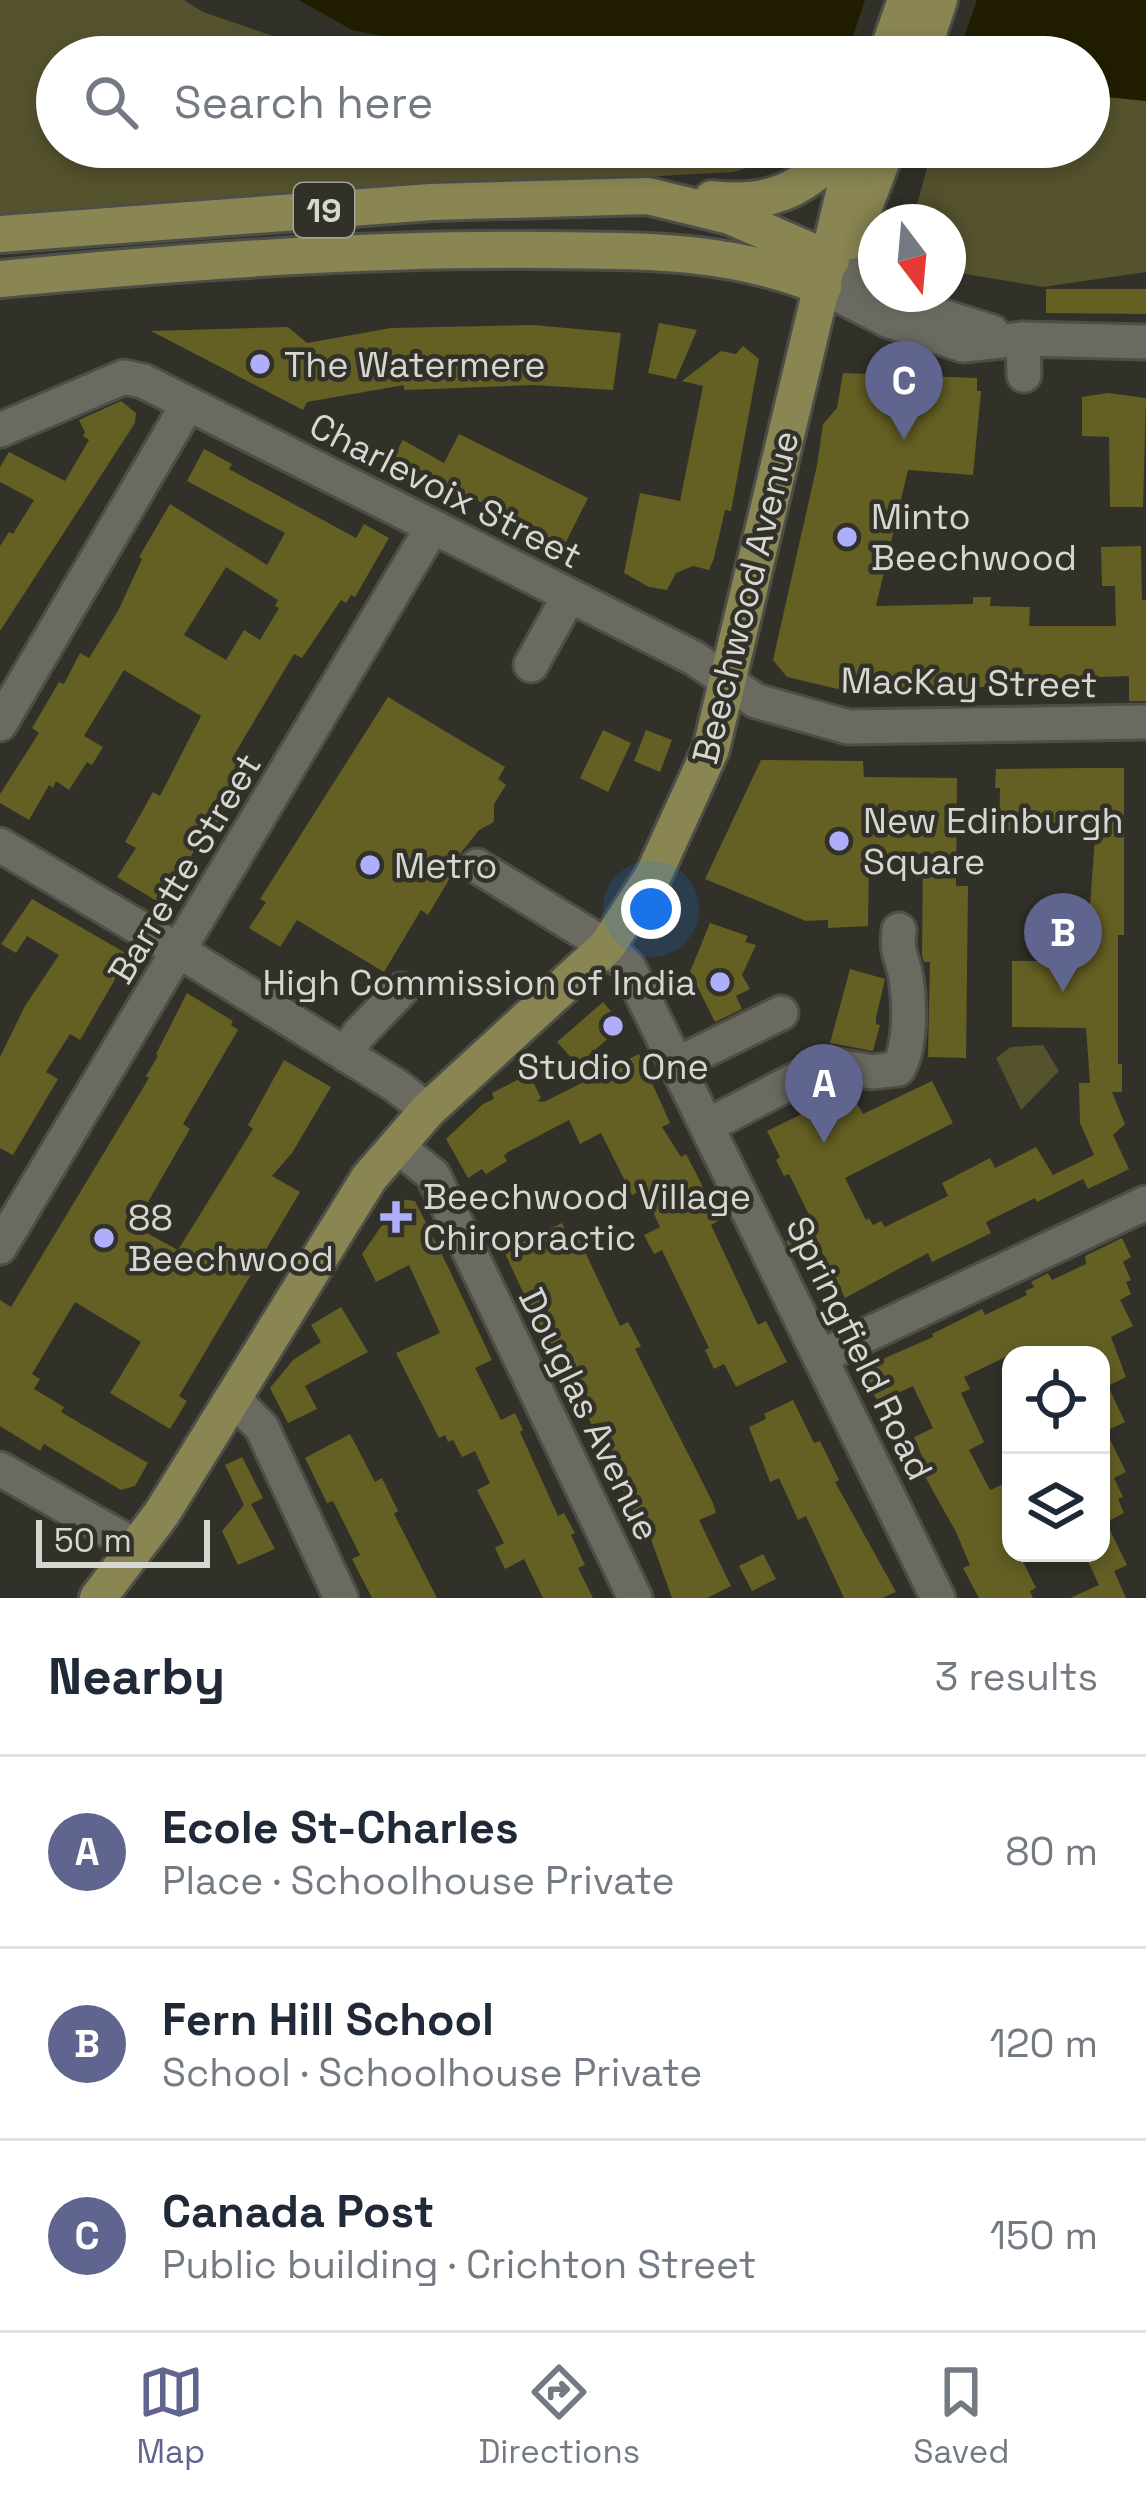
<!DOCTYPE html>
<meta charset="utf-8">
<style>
:root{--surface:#fff;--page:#f6f6f7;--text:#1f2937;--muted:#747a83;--line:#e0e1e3;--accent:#60658f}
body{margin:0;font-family:"Space Grotesk",sans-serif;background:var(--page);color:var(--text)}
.controls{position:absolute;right:36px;bottom:36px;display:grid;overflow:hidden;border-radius:24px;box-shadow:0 6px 18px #0003}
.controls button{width:108px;height:108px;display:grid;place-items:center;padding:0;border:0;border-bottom:3px solid var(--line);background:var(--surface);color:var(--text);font:60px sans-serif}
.compass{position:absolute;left:858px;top:204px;width:108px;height:108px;border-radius:50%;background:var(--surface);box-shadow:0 6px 18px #0003;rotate:164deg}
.scale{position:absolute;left:36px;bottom:30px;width:174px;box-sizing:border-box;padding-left:12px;border:6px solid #d7d7d2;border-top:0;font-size:33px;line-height:42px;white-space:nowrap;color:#d7d7d2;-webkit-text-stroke:9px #313129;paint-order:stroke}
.you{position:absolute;left:651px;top:909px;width:42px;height:42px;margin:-30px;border:9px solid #fff;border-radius:50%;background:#1a73e8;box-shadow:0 0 0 18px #1a73e833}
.badge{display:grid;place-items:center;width:78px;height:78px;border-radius:50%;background:var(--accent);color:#fff;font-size:39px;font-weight:700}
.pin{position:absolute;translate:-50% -99px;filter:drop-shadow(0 3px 6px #0008)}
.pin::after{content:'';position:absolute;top:63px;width:42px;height:36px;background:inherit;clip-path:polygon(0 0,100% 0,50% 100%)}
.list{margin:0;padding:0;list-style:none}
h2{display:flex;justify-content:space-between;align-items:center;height:156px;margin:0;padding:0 48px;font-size:51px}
h2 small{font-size:39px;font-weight:400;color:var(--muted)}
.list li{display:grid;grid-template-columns:78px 1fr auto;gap:36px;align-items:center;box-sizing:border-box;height:192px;padding:0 48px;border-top:3px solid var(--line)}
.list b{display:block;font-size:45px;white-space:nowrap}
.list p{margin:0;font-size:39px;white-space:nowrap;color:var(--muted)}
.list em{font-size:39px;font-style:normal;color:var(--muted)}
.icon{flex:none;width:66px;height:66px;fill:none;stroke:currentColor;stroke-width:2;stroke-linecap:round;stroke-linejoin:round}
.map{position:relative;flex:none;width:1146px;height:1598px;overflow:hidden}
.search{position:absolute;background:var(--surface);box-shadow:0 6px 18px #0003;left:36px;right:36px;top:36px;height:132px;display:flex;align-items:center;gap:30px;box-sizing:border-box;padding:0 42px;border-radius:66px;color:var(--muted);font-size:45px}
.sheet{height:732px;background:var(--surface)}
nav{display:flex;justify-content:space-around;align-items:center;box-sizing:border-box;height:168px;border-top:3px solid var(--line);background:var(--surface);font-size:33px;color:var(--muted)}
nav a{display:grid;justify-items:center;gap:6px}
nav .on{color:var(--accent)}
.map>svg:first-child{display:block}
</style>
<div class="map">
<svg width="1146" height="1598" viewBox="0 0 1146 1598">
<rect width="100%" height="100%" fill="#313129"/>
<!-- green -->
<g fill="#55522e">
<polygon points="0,0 184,0 203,12 334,57 57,57 57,147 800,150 734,172 380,191 0,228"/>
<polygon points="1089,95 1146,101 1146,272 1043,287 948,271 948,222 912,222 933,147 1089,147"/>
<polygon points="1043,1045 1059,1071 1021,1110 996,1058 1011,1047"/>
</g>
<!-- water -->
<polygon fill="#201d00" points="299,0 1146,0 1146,101 1089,95 1089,57 492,57 352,30"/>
<!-- pier -->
<polygon fill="#313129" points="865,0 977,0 957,57 846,57"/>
<!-- building -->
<g fill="#645f23" fill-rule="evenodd">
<polygon points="1046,289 1146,289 1146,314 1046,313"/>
<polygon points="659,323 697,330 676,379 648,373"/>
<polygon points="533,325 621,333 613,390 534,385 404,390 404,385 307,402 303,410 151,331 288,327 307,343 391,328"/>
<polygon points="743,346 759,359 731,511 725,510 714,558 709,570 693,566 676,573 667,590 649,587 624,573 640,493 680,501 703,386 682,381 721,351 736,354"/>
<polygon points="843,373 977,378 977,391 981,391 973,475 908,470 876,606 973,604 973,597 991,597 990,606 1030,607 1029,626 1116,626 1115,586 1102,586 1101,547 1141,546 1142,600 1146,600 1146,701 1129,701 1129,676 988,681 988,687 969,687 969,691 842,690 787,677 773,660 817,465 823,424 837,408"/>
<polygon points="1108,393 1146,398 1143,507 1110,507 1109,437 1082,436 1082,397"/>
<polygon points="121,401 136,413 135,423 0,631 0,546 9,532 13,534 34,500 0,482 0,467 9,452 65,481 89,440 83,436 85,432 79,420"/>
<polygon points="459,434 588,498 564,546 394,456 403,440 444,463"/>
<path d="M204,449l28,15 -3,5 127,69 8,-14 25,14 -34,59 -4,-2 -5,8 -5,-3 -39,58 -8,-4 -60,101 14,10 -33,63 -10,17 -6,-3 -36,63 -46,-28 19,-29 -11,-6 28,-50 7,4 41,-80 -77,-46 -40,66 19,11 -11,18 -5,-3 -18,28 -13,-9 -3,7 -4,-3 -20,35 -29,-17v-9l39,-61 -7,-5 27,-46 5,2 16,-31 9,5 29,-47 24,-52 -3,-2 31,-53 97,61 18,-32 -98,-52zM226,567l52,33 -3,6 4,2 -19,32 -16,-10 -18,30 -42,-25z"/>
<polygon points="388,697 505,767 498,779 506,785 494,804 494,822 479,830 460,854 456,868 428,915 421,910 384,972 297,920 280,947 249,928 266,902 260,899"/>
<polygon points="603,730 631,743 608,792 580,778"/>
<polygon points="646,730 672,740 660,772 634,761"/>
<polygon points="761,760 863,761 864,777 957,778 956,886 968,886 966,1058 928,1057 930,962 924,962 922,956 923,854 869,854 868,926 828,928 828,920 806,921 705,879"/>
<polygon points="1088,768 1124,768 1124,935 1118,935 1118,1064 1122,1064 1122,1092 1112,1092 1125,1124 1113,1135 1129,1169 1088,1189 1083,1179 1037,1202 1035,1198 986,1222 991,1233 932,1262 928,1253 845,1298 821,1250 816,1253 813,1246 793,1255 786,1241 805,1231 801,1223 811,1219 789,1174 784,1176 776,1160 780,1157 767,1131 849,1091 863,1114 932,1081 953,1123 845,1178 866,1220 869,1218 873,1225 881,1221 885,1227 948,1196 942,1183 990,1158 995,1168 1036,1147 1053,1175 1094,1155 1080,1123 1079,1083 1090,1083 1086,1028 1012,1027 1012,961 1079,961 1080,907 1090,907 1096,823 1024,823 1024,831 999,831 1000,788 995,788 996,769"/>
<polygon points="32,899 129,955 80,1040 70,1034 46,1072 58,1079 13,1155 0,1148 0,1057 25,1006 59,955 27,936 16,953 1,944"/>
<polygon points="710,923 748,936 745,942 756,945 742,975 750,989 736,996 742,1009 715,1022 690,972"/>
<polygon points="850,969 885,979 876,1018 876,1024 880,1025 873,1051 830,1043"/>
<polygon points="187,993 233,1021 231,1025 238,1030 183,1124 190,1129 134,1226 178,1250 253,1129 248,1125 284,1060 331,1087 292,1153 272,1176 300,1192 179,1396 187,1401 170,1429 110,1393 141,1342 75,1302 32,1374 40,1379 34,1389 64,1407 61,1412 148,1463 135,1486 121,1490 44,1444 40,1451 0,1426 0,1300 11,1307 149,1078 146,1076 158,1056 156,1054"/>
<polygon points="603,1002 623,1025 578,1065 557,1042"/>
<polygon points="639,1054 670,1123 662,1127 681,1157 686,1154 720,1220 711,1225 758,1325 766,1321 787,1362 736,1387 724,1364 714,1369 705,1350 709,1348 662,1250 654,1254 644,1235 660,1227 643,1190 632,1195 601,1133 580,1144 569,1120 508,1152 504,1156 507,1161 486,1174 482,1169 468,1178 446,1139 483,1104 494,1099 492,1093 529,1074 541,1098 537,1101 544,1102"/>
<polygon points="400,1199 415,1201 449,1269 492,1360 475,1368 501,1420 515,1413 523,1430 520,1432 558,1516 564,1513 575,1533 571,1535 585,1565 578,1568 593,1598 543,1598 524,1559 505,1569 495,1548 504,1543 477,1490 490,1483 475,1451 462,1457 453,1440 448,1442 445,1435 439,1438 396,1353 440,1333 409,1265 376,1282 362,1254"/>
<polygon points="562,1223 570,1241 578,1237 620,1326 628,1322 641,1346 635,1349 713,1503 716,1513 699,1520 731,1586 707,1598 672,1598 647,1528 643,1530 631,1507 559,1357 546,1335 543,1336 504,1251"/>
<polygon points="1122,1238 1131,1257 1123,1262 1131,1280 1126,1282 1131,1294 1120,1300 1133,1326 1111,1337 1126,1377 1108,1386 1125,1422 1106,1431 1126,1472 1114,1478 1123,1497 1118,1499 1124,1513 1106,1522 1127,1565 1114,1571 1126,1598 1070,1598 1099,1585 1084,1553 1101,1553 1101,1355 1022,1355 1020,1350 964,1377 970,1389 961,1393 984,1442 969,1450 990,1490 1006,1483 1011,1495 1011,1553 1019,1553 1036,1588 1030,1591 1033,1598 979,1598 963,1568 970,1565 956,1532 918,1464 924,1461 914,1437 933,1428 913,1386 879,1402 868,1388 862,1368 933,1337 932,1334 982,1309 985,1315 1027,1295 1025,1291 1034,1287 1031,1282 1048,1273 1052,1280 1086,1264 1085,1256"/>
<polygon points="341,1307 368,1352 305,1386 317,1409 288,1423 270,1388 293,1360 321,1342 311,1325"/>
<polygon points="793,1400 814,1443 820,1441 839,1480 835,1482 896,1592 882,1598 844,1598 806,1516 798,1520 779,1478 770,1482 749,1427 766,1419 764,1414"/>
<polygon points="350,1434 375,1482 382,1478 398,1511 394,1514 437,1598 372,1598 352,1559 360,1555 333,1501 327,1503 305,1458"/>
<polygon points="242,1457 263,1498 251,1504 275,1549 238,1565 222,1531 244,1505 225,1465"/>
<polygon points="763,1554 776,1579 752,1591 739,1566"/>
</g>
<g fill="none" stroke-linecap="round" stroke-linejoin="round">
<defs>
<g id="minor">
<polyline points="831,260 876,284"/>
<polyline points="823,287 887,320 963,345 1023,339 1146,342"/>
<polyline points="895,294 932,313 992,332"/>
<polyline points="1023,339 1024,375"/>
<polyline points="0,430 124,377 143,381 694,658 756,701 848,727 1146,722"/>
<polyline points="531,665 569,596"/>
<polyline points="0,724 188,404"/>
<polyline points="0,845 197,962 395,1085 428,1110"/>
<polyline points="477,866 607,946 629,968 938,1598"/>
<polyline points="346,1055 358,1035 401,990"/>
<polyline points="677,1064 781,1013"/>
<path d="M707,1126l119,-62 46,8 26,-3c13,-23 12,-65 8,-91 -3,-22 -10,-21 -7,-48"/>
<polyline points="397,1146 433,1175 635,1598"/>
<polyline points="0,1247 432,528"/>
<polyline points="822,1356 1146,1203"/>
<polyline points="234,1399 262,1428 341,1598"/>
<polyline points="0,1469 137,1547"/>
</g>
<g id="major">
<polyline points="886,57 906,0"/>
<polyline points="920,57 939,0"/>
<path d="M712,199c53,7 96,-9 128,-52"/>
<polyline points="0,234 431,202 648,196 730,216 831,260"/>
<polyline points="851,241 887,147"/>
<path d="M0,279c182,-17 363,-31 546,-29 99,1 183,-1 277,37"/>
<polyline points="98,1598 162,1513 369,1178 428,1110 607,946 653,876 711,749 855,147"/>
</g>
</defs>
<!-- minor casing -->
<use href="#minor" stroke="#4e4e48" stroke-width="39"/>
<!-- major casing -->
<use href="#major" stroke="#4e4e48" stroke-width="42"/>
<!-- minor -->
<use href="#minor" stroke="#6a6a61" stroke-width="33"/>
<!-- major -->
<use href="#major" stroke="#8a8653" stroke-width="36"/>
</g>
<!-- markers -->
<g fill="#afaefa" stroke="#313129" stroke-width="4.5">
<circle cx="260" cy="364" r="12"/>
<circle cx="847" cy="537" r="12"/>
<circle cx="839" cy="841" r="12"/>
<circle cx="370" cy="865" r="12"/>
<circle cx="720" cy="982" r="12"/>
<circle cx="613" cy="1026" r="12"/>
<path d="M390 1199h12v12h12v12h-12v12h-12v-12h-12v-12h12z"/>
<circle cx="104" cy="1238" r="12"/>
</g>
<g text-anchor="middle" stroke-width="9" stroke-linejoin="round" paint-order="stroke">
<!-- shield labels -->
<rect fill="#313129" stroke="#a5a59f" stroke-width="3" x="294" y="183" width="60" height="54" rx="9"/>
<g font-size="33" font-weight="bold" fill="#d7d7d2">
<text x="324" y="222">19</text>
</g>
<!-- poi labels -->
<g font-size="36" fill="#d7d7d2" stroke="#313129" text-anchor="start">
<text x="284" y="377">The Watermere</text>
<text x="871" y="529">Minto<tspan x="871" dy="41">Beechwood</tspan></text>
<text x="863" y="833">New Edinburgh<tspan x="863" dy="41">Square</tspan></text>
<text x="394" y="878">Metro</text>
<text x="696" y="995" text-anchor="end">High Commission of India</text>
<text x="613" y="1079" text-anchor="middle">Studio One</text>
<text x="423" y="1209">Beechwood Village<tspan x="423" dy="41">Chiropractic</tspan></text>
<text x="128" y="1230">88<tspan x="128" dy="41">Beechwood</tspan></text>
</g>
<!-- street labels -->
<g font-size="36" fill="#d7d7d2" stroke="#313129">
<text transform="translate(446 490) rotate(27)" y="13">Charlevoix Street</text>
<text transform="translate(745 597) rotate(-76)" y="13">Beechwood Avenue</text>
<text transform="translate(969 682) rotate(1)" y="13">MacKay Street</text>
<text transform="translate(184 868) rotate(-59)" y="13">Barrette Street</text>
<text transform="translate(860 1348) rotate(64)" y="13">Springfield Road</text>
<text transform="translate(590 1414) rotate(64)" y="13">Douglas Avenue</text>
</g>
</g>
</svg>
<div class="controls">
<button><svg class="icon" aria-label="locate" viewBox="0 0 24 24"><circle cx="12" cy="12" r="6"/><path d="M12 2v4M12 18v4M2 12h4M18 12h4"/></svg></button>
<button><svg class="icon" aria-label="layers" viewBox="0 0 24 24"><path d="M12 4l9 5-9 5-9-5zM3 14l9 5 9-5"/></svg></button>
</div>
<svg class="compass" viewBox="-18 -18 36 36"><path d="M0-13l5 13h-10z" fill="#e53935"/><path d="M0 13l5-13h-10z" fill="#747a83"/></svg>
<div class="scale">50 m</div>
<div class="you"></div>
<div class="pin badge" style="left:824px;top:1143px">A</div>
<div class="pin badge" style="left:1063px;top:992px">B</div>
<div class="pin badge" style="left:904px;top:440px">C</div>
<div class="search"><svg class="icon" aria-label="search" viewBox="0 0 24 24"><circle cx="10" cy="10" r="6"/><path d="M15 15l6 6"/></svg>Search here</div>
</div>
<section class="sheet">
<h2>Nearby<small>3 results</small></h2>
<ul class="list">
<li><span class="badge">A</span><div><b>Ecole St-Charles</b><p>Place · Schoolhouse Private</p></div><em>80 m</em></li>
<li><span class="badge">B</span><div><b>Fern Hill School</b><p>School · Schoolhouse Private</p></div><em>120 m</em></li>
<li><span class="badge">C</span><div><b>Canada Post</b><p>Public building · Crichton Street</p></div><em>150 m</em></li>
</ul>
</section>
<nav>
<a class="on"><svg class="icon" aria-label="map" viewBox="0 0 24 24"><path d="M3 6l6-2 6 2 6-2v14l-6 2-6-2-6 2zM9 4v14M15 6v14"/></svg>Map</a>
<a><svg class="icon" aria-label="directions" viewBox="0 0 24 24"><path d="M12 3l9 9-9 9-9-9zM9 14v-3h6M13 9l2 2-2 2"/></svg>Directions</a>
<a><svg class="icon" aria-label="saved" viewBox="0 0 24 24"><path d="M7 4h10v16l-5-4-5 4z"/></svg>Saved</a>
</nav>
